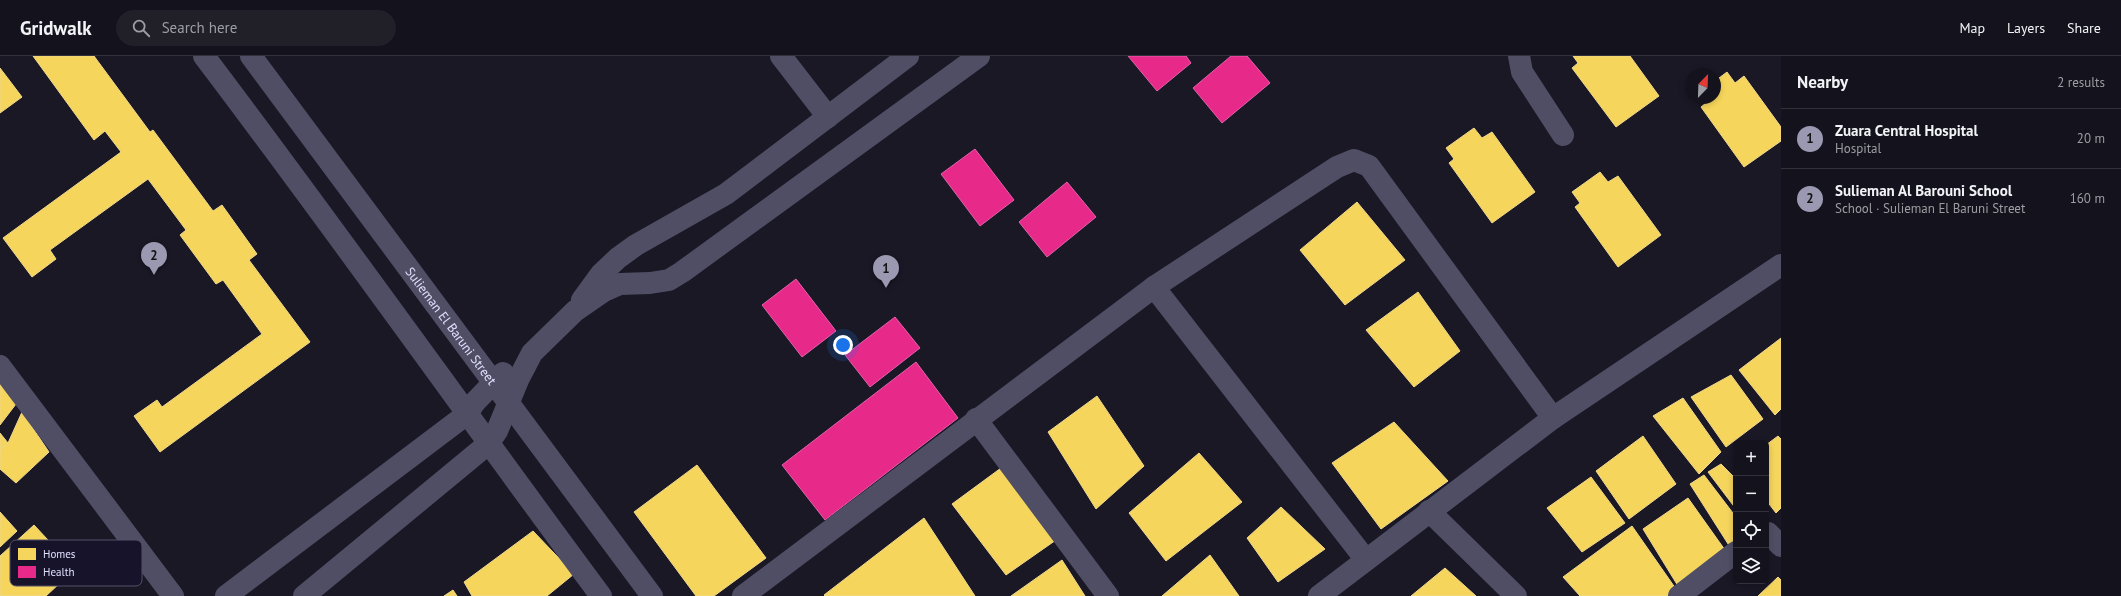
<!DOCTYPE html>
<meta charset="utf-8">
<style>
:root{--surface:#14121c;--page:#212029;--text:#f1f3f6;--muted:#9d9ea3;--line:#33323b;--accent:#9b99b1}
body{margin:0;font-family:"PT Sans",sans-serif;background:var(--page);color:var(--text)}
.controls{position:absolute;right:12px;bottom:12px;display:grid;overflow:hidden;border-radius:6px;box-shadow:0 2px 6px #0003}
.controls button{width:36px;height:36px;display:grid;place-items:center;padding:0;border:0;border-bottom:1px solid var(--line);background:var(--surface);color:var(--text);font:20px sans-serif}
.compass{position:absolute;left:1685px;top:12px;width:36px;height:36px;border-radius:50%;background:var(--surface);box-shadow:0 2px 6px #0003;rotate:23deg}
.you{position:absolute;left:843px;top:289px;width:14px;height:14px;margin:-10px;border:3px solid #fff;border-radius:50%;background:#1a73e8;box-shadow:0 0 0 6px #1a73e833}
.badge{display:grid;place-items:center;width:26px;height:26px;border-radius:50%;background:var(--accent);color:#111;font-size:13px;font-weight:700}
.pin{position:absolute;translate:-50% -33px;filter:drop-shadow(0 1px 2px #0008)}
.pin::after{content:'';position:absolute;top:21px;width:14px;height:12px;background:inherit;clip-path:polygon(0 0,100% 0,50% 100%)}
.list{margin:0;padding:0;list-style:none}
h2{display:flex;justify-content:space-between;align-items:center;height:52px;margin:0;padding:0 16px;font-size:17px}
h2 small{font-size:13px;font-weight:400;color:var(--muted)}
.list li{display:grid;grid-template-columns:26px 1fr auto;gap:12px;align-items:center;box-sizing:border-box;height:60px;padding:0 16px;border-top:1px solid var(--line)}
.list b{display:block;font-size:15px;white-space:nowrap}
.list p{margin:0;font-size:13px;white-space:nowrap;color:var(--muted)}
.list em{font-size:13px;font-style:normal;color:var(--muted)}
.icon{flex:none;width:22px;height:22px;fill:none;stroke:currentColor;stroke-width:2;stroke-linecap:round;stroke-linejoin:round}
.map{position:relative;flex:none;width:1781px;height:540px;overflow:hidden}
header{display:flex;align-items:center;gap:24px;box-sizing:border-box;height:56px;padding:0 20px;background:var(--surface);border-bottom:1px solid var(--line)}
header strong{font-size:19px}
nav{display:flex;gap:22px;margin-inline-start:auto;font-size:14px}
.search{width:280px;height:36px;background:var(--page);display:flex;align-items:center;gap:10px;box-sizing:border-box;padding:0 14px;border-radius:22px;color:var(--muted);font-size:15px}
main{display:flex}
aside{flex:1;background:var(--surface)}
.map>svg:first-child{display:block}
</style>
<header>
<strong>Gridwalk</strong>
<div class="search"><svg class="icon" aria-label="search" viewBox="0 0 24 24"><circle cx="10" cy="10" r="6"/><path d="M15 15l6 6"/></svg>Search here</div>
<nav><a>Map</a><a>Layers</a><a>Share</a></nav>
</header>
<main>
<div class="map">
<svg width="1781" height="540" viewBox="0 0 1781 540">
<rect width="100%" height="100%" fill="#1a1825"/>
<!-- homes -->
<g fill="#f6d55c" stroke="#f0d88c">
<polygon points="33,0 94,0 150,76 153,74 213,155 222,149 257,198 249,204 310,286 160,396 134,360 157,344 162,351 262,278 223,224 216,228 180,179 186,174 148,123 50,194 56,203 32,221 3,182 121,96 105,75 94,84"/>
<polygon points="1573,0 1630,0 1659,40 1616,71 1572,12 1578,7"/>
<polygon points="0,12 22,41 0,57"/>
<polygon points="1727,16 1735,27 1744,20 1781,71 1781,85 1744,111 1701,51 1706,47 1702,42 1715,42 1715,25"/>
<polygon points="1474,72 1482,82 1492,76 1535,136 1492,167 1449,107 1454,103 1446,92"/>
<polygon points="1600,116 1608,126 1618,120 1661,179 1618,211 1575,151 1580,147 1572,136"/>
<polygon points="1357,146 1405,204 1345,249 1300,194"/>
<polygon points="1418,236 1460,295 1414,331 1366,274"/>
<polygon points="1781,282 1781,353 1775,359 1739,314"/>
<polygon points="1731,319 1763,363 1726,391 1691,341"/>
<polygon points="0,327 16,348 0,369"/>
<polygon points="1097,340 1144,410 1096,453 1048,376"/>
<polygon points="1683,342 1721,396 1699,418 1653,360"/>
<polygon points="22,356 49,396 16,427 0,413 0,393 8,387"/>
<polygon points="1394,366 1448,425 1381,473 1332,407"/>
<polygon points="0,377 8,387 0,393"/>
<polygon points="1643,380 1676,428 1629,463 1596,415"/>
<polygon points="1778,380 1781,383 1781,452 1776,457 1766,444 1766,389"/>
<polygon points="1199,397 1242,446 1166,505 1129,457"/>
<polygon points="1721,408 1736,423 1736,453 1708,416"/>
<polygon points="697,409 766,502 714,540 696,540 634,456"/>
<polygon points="1001,412 1056,484 1006,519 952,448"/>
<polygon points="1704,419 1736,461 1736,488 1730,491 1690,428"/>
<polygon points="1591,421 1625,467 1582,496 1547,452"/>
<polygon points="1688,442 1725,494 1678,530 1643,473"/>
<polygon points="1281,451 1325,493 1278,526 1247,482"/>
<polygon points="0,456 17,475 0,491"/>
<polygon points="924,462 975,540 825,540 824,539"/>
<polygon points="34,469 75,513 46,540 0,540 0,500"/>
<polygon points="1632,470 1676,533 1667,540 1580,540 1563,521"/>
<polygon points="533,475 574,518 547,540 472,540 464,526"/>
<polygon points="1210,499 1239,540 1162,540"/>
<polygon points="1062,504 1085,540 1011,540"/>
<polygon points="1445,512 1476,540 1411,540"/>
<polygon points="1778,521 1781,524 1781,540 1758,540"/>
<polygon points="453,534 457,540 444,540"/>
</g>
<!-- health -->
<g fill="#e7298a" stroke="#e560ac">
<polygon points="1128,0 1186,0 1191,7 1157,35"/>
<polygon points="1231,0 1247,0 1270,27 1222,67 1193,32"/>
<polygon points="975,93 1014,144 980,170 941,118"/>
<polygon points="1067,126 1096,161 1047,201 1019,166"/>
<polygon points="796,223 836,275 802,301 762,249"/>
<polygon points="895,261 920,292 870,331 845,299"/>
<polygon points="916,306 958,362 825,464 782,409"/>
</g>
<g fill="none" stroke-linecap="round" stroke-linejoin="round">
<!-- minor -->
<g stroke="#4f4e65" stroke-width="22">
<path d="M204,0c135,178 264,361 397,540"/>
<path id="s1" d="M251,0l401,540"/>
<polyline points="781,0 828,61"/>
<polyline points="1519,0 1522,16 1563,79"/>
<polyline points="1154,231 1366,504"/>
<polyline points="582,244 601,218 618,202 636,189 726,138 908,0"/>
<polyline points="0,310 173,540"/>
<polyline points="976,363 1108,540"/>
<polyline points="1429,455 1516,540"/>
<polyline points="1768,477 1781,490"/>
<polyline points="226,540 467,358 475,346 503,317"/>
<polyline points="304,540 488,388 497,375 518,324 532,297 575,255 604,235 620,228 650,227 669,224 682,216 979,0"/>
<polyline points="743,540 1154,231 1337,111 1354,104 1369,110 1553,362"/>
<polyline points="1319,540 1553,362 1781,209"/>
<polyline points="1679,540 1736,496"/>
</g>
</g>
<g text-anchor="middle" stroke-width="4" stroke-linejoin="round" paint-order="stroke">
<!-- street labels -->
<g font-size="13" fill="#e1dffd" stroke="#16132a">
<text dy="5" stroke="none"><textPath href="#s1" startOffset="336">Sulieman El Baruni Street</textPath></text>
</g>
</g>
<!-- legend -->
<rect x="10" y="484" width="132" height="46" rx="6" fill="#16132a" stroke="#535069" stroke-width="1"/>
<rect x="18" y="492" width="18" height="12" fill="#f6d55c"/>
<rect x="18" y="510" width="18" height="12" fill="#e7298a"/>
<g font-size="11" fill="#e1dffd">
<text x="43" y="502">Homes</text>
<text x="43" y="520">Health</text>
</g>
</svg>
<div class="controls">
<button>+</button>
<button>−</button>
<button><svg class="icon" aria-label="locate" viewBox="0 0 24 24"><circle cx="12" cy="12" r="6"/><path d="M12 2v4M12 18v4M2 12h4M18 12h4"/></svg></button>
<button><svg class="icon" aria-label="layers" viewBox="0 0 24 24"><path d="M12 4l9 5-9 5-9-5zM3 14l9 5 9-5"/></svg></button>
</div>
<svg class="compass" viewBox="-18 -18 36 36"><path d="M0-13l5 13h-10z" fill="#e53935"/><path d="M0 13l5-13h-10z" fill="#9d9ea3"/></svg>
<div class="you"></div>
<div class="pin badge" style="left:886px;top:232px">1</div>
<div class="pin badge" style="left:154px;top:219px">2</div>
</div>
<aside>
<h2>Nearby<small>2 results</small></h2>
<ul class="list">
<li><span class="badge">1</span><div><b>Zuara Central Hospital</b><p>Hospital</p></div><em>20 m</em></li>
<li><span class="badge">2</span><div><b>Sulieman Al Barouni School</b><p>School · Sulieman El Baruni Street</p></div><em>160 m</em></li>
</ul>
</aside>
</main>
